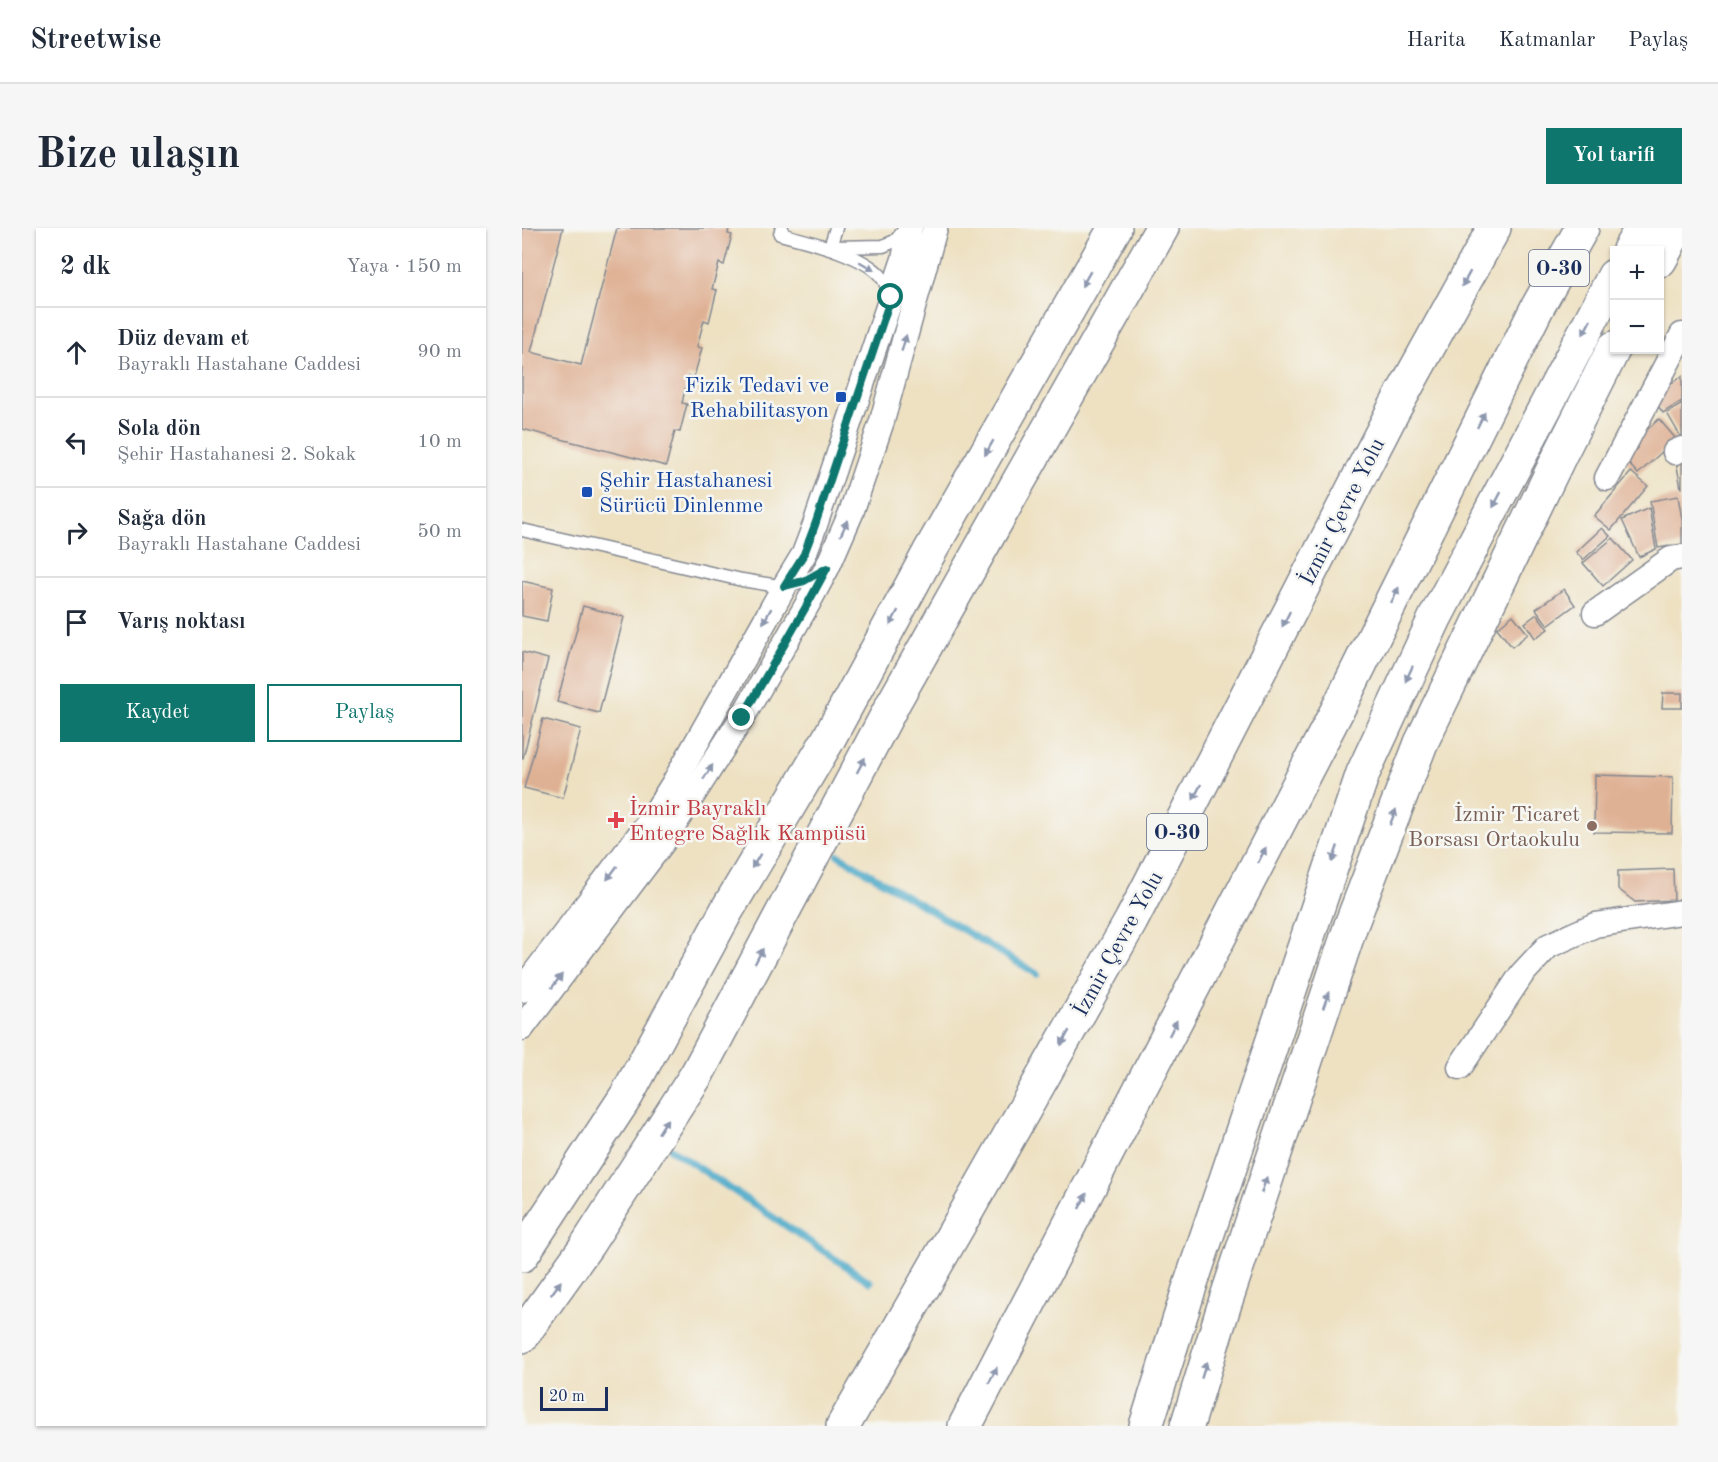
<!DOCTYPE html>
<html lang="tr">
<meta charset="utf-8">
<style>
:root{--surface:#fff;--page:#f6f6f7;--text:#1f2937;--muted:#747a83;--line:#e0e1e3;--accent:#0f766e}
body{margin:0;font-family:"Old Standard TT",serif;background:var(--page);color:var(--text)}
.controls{position:absolute;right:18px;top:18px;display:grid;overflow:hidden;border-radius:0px;box-shadow:0 2px 4px #0004}
.controls button{width:54px;height:54px;display:grid;place-items:center;padding:0;border:0;border-bottom:2px solid var(--line);background:var(--surface);color:var(--text);font:30px sans-serif}
.scale{position:absolute;left:18px;bottom:15px;width:68px;box-sizing:border-box;padding-left:6px;border:3px solid #1b2f5e;border-top:0;font-size:16px;line-height:21px;white-space:nowrap;color:#1b2f5e;-webkit-text-stroke:4px #f6f6f2;paint-order:stroke}
.stop{position:absolute;width:18px;height:18px;margin:-14px;border:4px solid #0f766e;border-radius:50%;background:#fff}
.stop.end{background:#0f766e;border-color:#fff;box-shadow:0 2px 6px #0008}
.list{margin:0;padding:0;list-style:none}
h2{display:flex;justify-content:space-between;align-items:center;height:78px;margin:0;padding:0 24px;font-size:26px}
h2 small{font-size:20px;font-weight:400;color:var(--muted)}
.list li{display:grid;grid-template-columns:39px 1fr auto;gap:18px;align-items:center;box-sizing:border-box;height:90px;padding:0 24px;border-top:2px solid var(--line)}
.list b{display:block;font-size:22px;white-space:nowrap}
.list p{margin:0;font-size:20px;white-space:nowrap;color:var(--muted)}
.list em{font-size:20px;font-style:normal;color:var(--muted)}
.actions{display:flex;gap:12px;padding:18px 24px}
.actions a{flex:1;padding:14px 0;border:2px solid var(--accent);border-radius:0px;text-align:center;font-size:21px;color:var(--accent)}
.actions .main{background:var(--accent);color:#fff}
.icon{flex:none;width:33px;height:33px;fill:none;stroke:currentColor;stroke-width:2;stroke-linecap:round;stroke-linejoin:round}
.map{position:relative;flex:none;width:1160px;height:1198px;overflow:hidden;border-radius:0px}
header{display:flex;align-items:center;gap:36px;box-sizing:border-box;height:84px;padding:0 30px;background:var(--surface);border-bottom:2px solid var(--line)}
header strong{font-size:28px}
nav{display:flex;gap:33px;margin-inline-start:auto;font-size:21px}
.intro{display:flex;align-items:center;justify-content:space-between;box-sizing:border-box;height:144px;padding:0 36px}
h1{margin:0;font-size:42px}
.button{padding:15px 27px;border-radius:0px;background:var(--accent);color:#fff;font-size:21px;font-weight:700}
main{display:flex;gap:36px;padding:0 36px}
aside{flex:1;background:var(--surface);border-radius:0px;box-shadow:0 2px 4px #0004}
.map>svg:first-child{display:block}
</style>
<header>
<strong>Streetwise</strong>
<nav><a>Harita</a><a>Katmanlar</a><a>Paylaş</a></nav>
</header>
<div class="intro"><h1>Bize ulaşın</h1><a class="button">Yol tarifi</a></div>
<main>
<aside>
<h2>2 dk<small>Yaya · 150 m</small></h2>
<ul class="list">
<li><svg class="icon" aria-label="ahead" viewBox="0 0 24 24"><path d="M12 20V5M6 11l6-6 6 6"/></svg><div><b>Düz devam et</b><p>Bayraklı Hastahane Caddesi</p></div><em>90 m</em></li>
<li><svg class="icon" aria-label="left" viewBox="0 0 24 24"><path d="M17 20v-9H6M10 6l-5 5 5 5"/></svg><div><b>Sola dön</b><p>Şehir Hastahanesi 2. Sokak</p></div><em>10 m</em></li>
<li><svg class="icon" aria-label="right" viewBox="0 0 24 24"><path d="M7 20v-9h11M14 6l5 5-5 5"/></svg><div><b>Sağa dön</b><p>Bayraklı Hastahane Caddesi</p></div><em>50 m</em></li>
<li><svg class="icon" aria-label="arrive" viewBox="0 0 24 24"><path d="M6 21V4h12l-3 4 3 4H6"/></svg><div><b>Varış noktası</b></div></li>
</ul>
<div class="actions"><a class="main">Kaydet</a><a>Paylaş</a></div>
</aside>
<div class="map">
<svg width="1160" height="1198" viewBox="0 0 1160 1198">
<rect width="100%" height="100%" fill="#f6f6f2"/>
<filter id="ink" filterUnits="userSpaceOnUse"><feTurbulence type="fractalNoise" baseFrequency=".0167" numOctaves="2"/><feDisplacementMap in="SourceGraphic" scale="12" xChannelSelector="R" yChannelSelector="G"/><feConvolveMatrix kernelMatrix="1 2 1 2 8 2 1 2 1" color-interpolation-filters="sRGB"/></filter>
<filter id="wash" filterUnits="userSpaceOnUse"><feTurbulence type="fractalNoise" baseFrequency=".008" numOctaves="4" result="noise"/><feDisplacementMap in="SourceGraphic" scale="24" xChannelSelector="R" yChannelSelector="G"/><feGaussianBlur stdDeviation="1.35" result="paint"/><feColorMatrix in="noise" values="0 0 0 0 0 0 0 0 0 0 0 0 0 0 0 0 0 1.4 0 .05"/><feComposite in="paint" operator="in"/></filter>
<g filter="url(#wash)">
<rect width="100%" height="100%" fill="#eee1c2"/>
<g fill="none" stroke-linecap="round" stroke-linejoin="round">
<!-- stream -->
<g stroke="#48a8c7" stroke-width="7">
<polyline points="316,627 515,746"/>
<polyline points="149,921 348,1054"/>
</g>
</g>
<g id="blocks">
<!-- building -->
<g fill="#dfb194">
<polygon points="0,0 41,0 9,124 59,137 95,0 207,0 206,6 210,7 202,37 197,35 190,61 195,62 187,94 182,92 175,119 180,120 172,149 166,148 160,175 165,176 158,204 153,203 144,238 0,201"/>
<polygon points="1160,148 1160,173 1141,185 1130,169"/>
<polygon points="1160,176 1160,211 1145,185"/>
<polygon points="1137,191 1154,211 1116,246 1098,226"/>
<polygon points="1160,232 1160,260 1159,260 1154,233"/>
<polygon points="1109,244 1126,258 1089,302 1072,288"/>
<polygon points="1156,268 1160,291 1160,316 1136,320 1128,273"/>
<polygon points="1127,280 1134,321 1117,329 1100,292"/>
<polygon points="1080,300 1088,308 1061,332 1054,324"/>
<polygon points="1091,310 1110,332 1081,358 1061,335"/>
<polygon points="0,353 31,360 25,393 0,388"/>
<polygon points="1042,361 1053,377 1026,397 1014,381"/>
<polygon points="61,378 102,389 77,485 35,474"/>
<polygon points="1015,386 1026,401 1013,410 1003,395"/>
<polygon points="991,387 1006,406 990,419 975,400"/>
<polygon points="0,424 26,431 1,530 0,530"/>
<polygon points="1141,465 1160,465 1160,480 1140,480"/>
<polygon points="21,491 59,501 41,570 2,560"/>
<polygon points="1073,547 1151,549 1150,605 1072,604"/>
<polygon points="1151,641 1152,672 1113,674 1096,661 1096,643"/>
</g>
</g>
</g>
<g filter="url(#ink)">
<use href="#blocks" fill-opacity="0" stroke="#848890" stroke-width="1.5"/>
<g fill="none" stroke-linecap="round" stroke-linejoin="round">
<defs>
<g id="service">
<path d="M260,0l-2,6c27,7 87,21 103,45 3,5 5,11 8,17"/>
<polyline points="308,19 314,0"/>
<polyline points="311,19 361,18 373,13 383,1"/>
<polyline points="0,302 220,352 262,359 282,353 299,344"/>
</g>
<g id="minor">
<polyline points="1153,224 1160,221"/>
<polyline points="1085,250 1160,107"/>
<polyline points="1073,385 1149,331 1160,329"/>
<polyline points="0,762 128,593 153,553 262,359 282,326 293,297 382,31 388,0"/>
<polyline points="0,800 141,614 220,490 285,377 305,340 329,285 360,193 413,0"/>
<polyline points="938,839 1000,746 1026,718 1073,697 1160,684"/>
</g>
<g id="motorway">
<polyline points="1107,22 1120,0"/>
<polyline points="1138,32 1155,0"/>
<polyline points="0,1027 105,867 205,682 306,512 407,325 593,0"/>
<polyline points="0,1108 65,1017 175,846 372,474 640,0"/>
<polyline points="321,1198 446,981 609,693 871,183 972,0"/>
<polyline points="443,1198 819,475 1015,80 1060,0"/>
<polyline points="624,1198 667,1061 841,545 913,390 1092,48"/>
<polyline points="665,1198 703,1075 829,697 899,515 1039,225 1092,120"/>
</g>
</defs>
<!-- service casing -->
<use href="#service" stroke="#848890" stroke-width="15"/>
<!-- minor casing -->
<use href="#minor" stroke="#848890" stroke-width="27"/>
<!-- motorway casing -->
<use href="#motorway" stroke="#848890" stroke-width="36"/>
<!-- service -->
<use href="#service" stroke="#fff" stroke-width="12"/>
<!-- minor -->
<use href="#minor" stroke="#fff" stroke-width="24"/>
<!-- motorway -->
<use href="#motorway" stroke="#fff" stroke-width="33"/>
</g>
<!-- one-way arrows -->
<defs><path id="oneway-solid" d="M-6-.8H1V-3.2L6.5 0L1 3.2V.8H-6Z" transform="scale(1.5)"/></defs>
<g fill="#8d97ae">
<use href="#oneway-solid" transform="translate(345 38) rotate(30)"/>
<use href="#oneway-solid" transform="translate(564 51) rotate(120)"/>
<use href="#oneway-solid" transform="translate(944 51) rotate(119)"/>
<use href="#oneway-solid" transform="translate(1065 99) rotate(118)"/>
<use href="#oneway-solid" transform="translate(382 115) rotate(-74)"/>
<use href="#oneway-solid" transform="translate(959 192) rotate(-64)"/>
<use href="#oneway-solid" transform="translate(467 220) rotate(120)"/>
<use href="#oneway-solid" transform="translate(975 272) rotate(118)"/>
<use href="#oneway-solid" transform="translate(322 300) rotate(-66)"/>
<use href="#oneway-solid" transform="translate(873 367) rotate(-64)"/>
<use href="#oneway-solid" transform="translate(245 388) rotate(119)"/>
<use href="#oneway-solid" transform="translate(372 390) rotate(118)"/>
<use href="#oneway-solid" transform="translate(764 391) rotate(117)"/>
<use href="#oneway-solid" transform="translate(887 446) rotate(115)"/>
<use href="#oneway-solid" transform="translate(339 537) rotate(-62)"/>
<use href="#oneway-solid" transform="translate(186 544) rotate(-57)"/>
<use href="#oneway-solid" transform="translate(675 564) rotate(117)"/>
<use href="#oneway-solid" transform="translate(871 589) rotate(-69)"/>
<use href="#oneway-solid" transform="translate(813 626) rotate(109)"/>
<use href="#oneway-solid" transform="translate(740 627) rotate(-63)"/>
<use href="#oneway-solid" transform="translate(234 633) rotate(121)"/>
<use href="#oneway-solid" transform="translate(90 645) rotate(127)"/>
<use href="#oneway-solid" transform="translate(237 728) rotate(-62)"/>
<use href="#oneway-solid" transform="translate(35 753) rotate(-53)"/>
<use href="#oneway-solid" transform="translate(804 772) rotate(-71)"/>
<use href="#oneway-solid" transform="translate(651 800) rotate(-63)"/>
<use href="#oneway-solid" transform="translate(543 810) rotate(119)"/>
<use href="#oneway-solid" transform="translate(141 898) rotate(-57)"/>
<use href="#oneway-solid" transform="translate(742 957) rotate(-71)"/>
<use href="#oneway-solid" transform="translate(561 973) rotate(-63)"/>
<use href="#oneway-solid" transform="translate(34 1060) rotate(-54)"/>
<use href="#oneway-solid" transform="translate(682 1142) rotate(-73)"/>
<use href="#oneway-solid" transform="translate(471 1147) rotate(-63)"/>
</g>
</g>
<g fill="none" stroke-linecap="round" stroke-linejoin="round" filter="url(#ink)">
<!-- route -->
<polyline stroke="#0f766e" stroke-width="8" points="220,490 285,377 305,340 282,353 262,358 282,326 293,297 369,69"/>
</g>
<!-- markers -->
<g fill="#1a4fb4" stroke="#f6f6f2" stroke-width="2">
<rect x="313" y="163" width="12" height="12" rx="3"/>
<rect x="59" y="258" width="12" height="12" rx="3"/>
</g>
<path fill="#e0444e" stroke="#f6f6f2" stroke-width="2" d="M91 583h6v6h6v6h-6v6h-6v-6h-6v-6h6z"/>
<circle fill="#8d6e63" stroke="#f6f6f2" stroke-width="2" cx="1070" cy="598" r="6"/>
<g text-anchor="middle" stroke-width="5" stroke-linejoin="round" paint-order="stroke">
<!-- shield labels -->
<g fill="#f6f6f2" stroke="#5d6b8a" stroke-width="1.5">
<rect x="1007" y="22" width="60" height="36" rx="4.5"/>
<rect x="625" y="586" width="60" height="36" rx="4.5"/>
</g>
<g font-size="21" font-weight="bold" fill="#1b2f5e">
<text x="1037" y="47">O-30</text>
<text x="655" y="611">O-30</text>
</g>
<!-- transit labels -->
<g font-size="22" fill="#164399" stroke="#f6f6f2" text-anchor="end">
<text x="307" y="164">Fizik Tedavi ve<tspan x="307" dy="25">Rehabilitasyon</tspan></text>
<text x="77" y="259" text-anchor="start">Şehir Hastahanesi<tspan x="77" dy="25">Sürücü Dinlenme</tspan></text>
</g>
<!-- street labels -->
<g font-size="22" fill="#1b2f5e" stroke="#f6f6f2">
<text transform="translate(819 283) rotate(-63)" y="8">İzmir Çevre Yolu</text>
<text transform="translate(595 715) rotate(-61)" y="8">İzmir Çevre Yolu</text>
</g>
<!-- health labels -->
<g font-size="22" fill="#be3a42" stroke="#f6f6f2" text-anchor="start">
<text x="107" y="587">İzmir Bayraklı<tspan x="107" dy="25">Entegre Sağlık Kampüsü</tspan></text>
</g>
<!-- education labels -->
<g font-size="22" fill="#785e54" stroke="#f6f6f2" text-anchor="end">
<text x="1058" y="593">İzmir Ticaret<tspan x="1058" dy="25">Borsası Ortaokulu</tspan></text>
</g>
</g>
</svg>
<div class="controls">
<button>+</button>
<button>−</button>
</div>
<div class="scale">20 m</div>
<div class="stop" style="left:369px;top:69px"></div>
<div class="stop end" style="left:220px;top:490px"></div>
</div>
</main>
